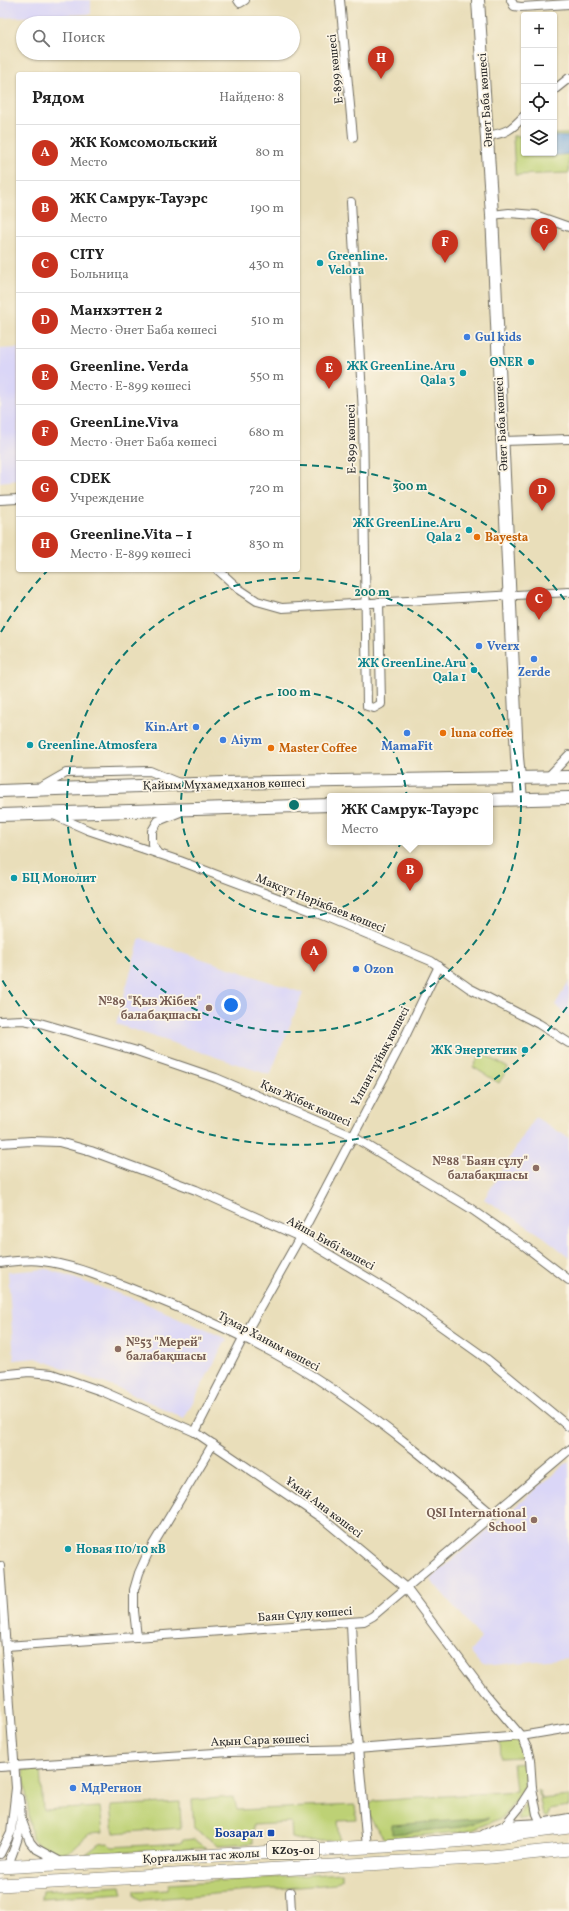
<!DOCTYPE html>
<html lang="ru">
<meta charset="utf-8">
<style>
:root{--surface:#fff;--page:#f6f6f6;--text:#222;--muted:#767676;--line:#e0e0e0;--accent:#c8321e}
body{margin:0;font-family:Vollkorn,serif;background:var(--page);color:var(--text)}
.controls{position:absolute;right:12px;top:12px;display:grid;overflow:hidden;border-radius:4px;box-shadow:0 1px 3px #0004}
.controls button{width:36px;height:36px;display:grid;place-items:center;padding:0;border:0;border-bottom:1px solid var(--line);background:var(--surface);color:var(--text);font:20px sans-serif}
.you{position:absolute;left:231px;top:1005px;width:14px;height:14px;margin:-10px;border:3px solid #fff;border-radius:50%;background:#1a73e8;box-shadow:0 0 0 6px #1a73e833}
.badge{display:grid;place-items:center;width:26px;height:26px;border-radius:50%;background:var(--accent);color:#fff;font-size:13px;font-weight:700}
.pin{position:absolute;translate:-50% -33px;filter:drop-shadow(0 1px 2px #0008)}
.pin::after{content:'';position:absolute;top:21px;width:14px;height:12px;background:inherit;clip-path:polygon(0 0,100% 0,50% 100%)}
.popup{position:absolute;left:327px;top:793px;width:166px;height:52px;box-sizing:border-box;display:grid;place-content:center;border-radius:4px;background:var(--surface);filter:drop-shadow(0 1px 3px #0005);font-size:13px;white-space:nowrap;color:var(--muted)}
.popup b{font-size:15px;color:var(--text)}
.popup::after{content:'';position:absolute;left:50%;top:100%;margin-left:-8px;border:8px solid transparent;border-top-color:var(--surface)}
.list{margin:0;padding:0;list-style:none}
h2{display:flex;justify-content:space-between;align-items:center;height:52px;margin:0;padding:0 16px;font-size:17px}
h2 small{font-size:13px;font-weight:400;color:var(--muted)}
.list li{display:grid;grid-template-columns:26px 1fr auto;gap:12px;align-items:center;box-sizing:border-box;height:56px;padding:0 16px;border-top:1px solid var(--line)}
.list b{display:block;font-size:15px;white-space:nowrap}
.list p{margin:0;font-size:13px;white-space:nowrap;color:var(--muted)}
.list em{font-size:13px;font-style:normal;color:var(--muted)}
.icon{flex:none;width:22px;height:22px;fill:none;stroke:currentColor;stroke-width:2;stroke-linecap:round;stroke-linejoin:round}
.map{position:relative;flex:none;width:569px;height:1911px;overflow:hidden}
.search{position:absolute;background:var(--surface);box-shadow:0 1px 3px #0004;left:16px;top:16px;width:284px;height:44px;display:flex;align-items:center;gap:10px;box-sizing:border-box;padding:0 14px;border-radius:22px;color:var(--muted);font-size:15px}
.panel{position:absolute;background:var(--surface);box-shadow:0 1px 3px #0004;left:16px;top:72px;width:284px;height:500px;border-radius:4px}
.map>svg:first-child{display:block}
</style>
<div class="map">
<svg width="569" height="1911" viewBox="0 0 569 1911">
<rect width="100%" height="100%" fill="#fcf5e5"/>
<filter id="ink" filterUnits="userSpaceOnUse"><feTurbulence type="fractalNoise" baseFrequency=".025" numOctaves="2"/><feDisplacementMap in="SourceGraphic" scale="8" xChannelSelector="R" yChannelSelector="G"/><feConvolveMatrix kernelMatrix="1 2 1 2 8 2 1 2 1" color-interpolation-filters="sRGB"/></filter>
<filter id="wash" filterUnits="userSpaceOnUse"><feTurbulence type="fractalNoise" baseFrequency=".012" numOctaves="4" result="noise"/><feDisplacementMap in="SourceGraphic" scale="16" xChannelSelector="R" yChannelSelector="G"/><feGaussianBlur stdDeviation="0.9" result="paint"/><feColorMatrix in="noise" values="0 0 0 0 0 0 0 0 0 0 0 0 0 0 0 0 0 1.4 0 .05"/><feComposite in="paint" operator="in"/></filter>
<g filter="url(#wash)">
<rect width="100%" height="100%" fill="#e9deba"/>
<!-- built -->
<g fill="#dad6f7">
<polygon points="0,0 91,0 91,14 0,18"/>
<polygon points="18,348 18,480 0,482 0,349"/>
<polygon points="140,938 303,993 270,1075 116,1024"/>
<polygon points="569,981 569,1016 555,1005"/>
<polygon points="535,1117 569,1138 569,1257 544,1237 484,1199"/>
<polygon points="47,1269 140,1301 227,1339 184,1418 125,1391 36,1358 14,1360 8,1272"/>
<polygon points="569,1461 569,1658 482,1666 470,1652 481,1638 430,1579"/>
</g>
<!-- green -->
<g fill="#bdd174" stroke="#747e50">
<polygon points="554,134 569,134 569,173 515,175 513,136 524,136 524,153 554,153"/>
<polygon points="482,1053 508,1068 499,1083 473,1067"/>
<polygon points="516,1740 524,1751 523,1757 501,1758 500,1741"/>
<polygon points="525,1763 526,1785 503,1817 469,1831 384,1839 370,1818 368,1805 375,1801 516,1791 513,1764"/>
<polygon points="23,1769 40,1769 43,1810 100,1807 103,1833 89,1834 69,1852 58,1853 42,1848 32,1839"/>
<polygon points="538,1790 540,1791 541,1799 569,1796 569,1806 550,1809 547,1818 543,1815"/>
<polygon points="234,1797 237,1810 355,1805 357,1820 338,1821 340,1840 309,1842 292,1838 291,1823 253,1825 253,1843 218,1845 194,1828 192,1800"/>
<polygon points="531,1799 534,1818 518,1819 523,1807"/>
<polygon points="180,1802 181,1828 114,1833 111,1806"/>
<polygon points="193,1839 206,1848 86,1854 99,1844 108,1843 112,1847 181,1843 183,1840"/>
<polygon points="342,1873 342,1879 335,1884 141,1900 135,1896 135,1891 168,1889 169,1884"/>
<polygon points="121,1886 123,1893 41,1898 42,1891"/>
</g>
<!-- forest -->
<polygon fill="#96b366" stroke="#606f48" points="489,1818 461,1827 392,1834 392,1825"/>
<!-- water -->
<polygon fill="#679fd5" stroke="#496580" points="554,136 569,137 569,154 552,156 544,153 554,153"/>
</g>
<g filter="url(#ink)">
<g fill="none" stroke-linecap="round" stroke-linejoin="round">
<defs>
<g id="street">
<polyline points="238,0 240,3 245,0"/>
<polyline points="340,0 353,137"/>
<polyline points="511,0 514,6 521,7 569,4"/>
<polyline points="554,90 569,78"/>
<path d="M487,136c19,-3 24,-6 37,-20"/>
<polyline points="351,202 363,413 367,706 374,708 381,704 379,602"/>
<polyline points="492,215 509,213 535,215 569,227"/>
<polyline points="502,441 569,439"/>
<polyline points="0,500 18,499"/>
<polyline points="218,570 239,589 257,601 282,608 569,592"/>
<polyline points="548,777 569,755"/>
<polyline points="38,789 66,773 150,771 179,783"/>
<polyline points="54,815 88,830 180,861 317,913 431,961 469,988 539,1024 569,1043"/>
<polyline points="159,854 152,844 152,831 158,821 180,812"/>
<polyline points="0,1021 23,1020 40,1023 137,1051 216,1078 352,1136 470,1208 526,1247 569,1280"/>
<polyline points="0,1143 31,1141 59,1142 91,1151 196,1190 300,1237 400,1297 487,1359 569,1427"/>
<path d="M0,1263c14,-2 28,-4 42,-2 34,4 66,19 98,31 66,26 135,57 194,98 56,38 107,81 159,125"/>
<polyline points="0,1375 29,1372 52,1374 104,1392 195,1432 323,1519 406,1588 484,1692 521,1736 527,1748 530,1759 532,1788 537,1814 541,1823"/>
<polyline points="195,1432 243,1338 300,1237 402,1043 439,966"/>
<polyline points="0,1566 16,1788 11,1832 0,1854"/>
<polyline points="351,1623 355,1715 367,1847"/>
<polyline points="137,1637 134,1611 134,1590 139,1573 148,1553 213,1444"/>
<polyline points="6,1646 364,1621 373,1616 406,1588 569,1450"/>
<polyline points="0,1767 230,1752 357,1749 521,1736 569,1728"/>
<polyline points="22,1821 30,1842 35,1848 61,1862"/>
<polyline points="505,1825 519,1808 532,1788"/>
<polyline points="484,1834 505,1825 541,1823 569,1818"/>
<path d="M7,1867c11,-26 17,-41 12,-69"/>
<polyline points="290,1892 291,1911"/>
</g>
<g id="secondary">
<polyline points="478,0 492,215 517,757 521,799"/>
<polyline points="0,791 224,783 569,777"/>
<polyline points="490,800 569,798"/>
<polyline points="0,815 330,805"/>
</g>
<g id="primary">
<polyline points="0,1867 385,1846 467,1840 569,1827"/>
<polyline points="0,1885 491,1857 569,1849"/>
</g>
</defs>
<!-- street casing -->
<use href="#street" stroke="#6e6a5d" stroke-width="10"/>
<!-- secondary casing -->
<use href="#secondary" stroke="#6e6a5d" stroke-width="14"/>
<!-- primary casing -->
<use href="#primary" stroke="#6e6a5d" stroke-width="14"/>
<!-- street -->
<use href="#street" stroke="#fff" stroke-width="8"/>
<!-- secondary -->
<use href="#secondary" stroke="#fff" stroke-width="12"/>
<!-- primary -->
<use href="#primary" stroke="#fff" stroke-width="13"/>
</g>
</g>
<!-- distance rings -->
<g fill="none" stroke="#0f766e" stroke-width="2" stroke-dasharray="7 5">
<circle cx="294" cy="805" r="113"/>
<circle cx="294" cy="805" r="227"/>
<path d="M567 1007A340 340 0 0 1 1 978M1 632A340 340 0 0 1 47 571M300 465A340 340 0 0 1 567 603"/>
</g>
<!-- markers -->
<g fill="#0f9aa8" stroke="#fcf5e5" stroke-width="1.5">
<circle cx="320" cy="263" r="4"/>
<circle cx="531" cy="362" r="4"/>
<circle cx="463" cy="373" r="4"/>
<circle cx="469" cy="530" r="4"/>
<circle cx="474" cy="670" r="4"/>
<circle cx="30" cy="745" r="4"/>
<circle cx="14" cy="878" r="4"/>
<circle cx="525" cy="1050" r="4"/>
<circle cx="68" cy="1549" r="4"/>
</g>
<g fill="#3f7fe0" stroke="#fcf5e5" stroke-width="1.5">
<circle cx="467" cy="337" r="4"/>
<circle cx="479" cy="646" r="4"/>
<circle cx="534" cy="659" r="4"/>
<circle cx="196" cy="727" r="4"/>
<circle cx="407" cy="733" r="4"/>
<circle cx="223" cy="740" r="4"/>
<circle cx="356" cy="969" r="4"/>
<circle cx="73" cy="1788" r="4"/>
</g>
<g fill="#e8710a" stroke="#fcf5e5" stroke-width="1.5">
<circle cx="477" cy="537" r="4"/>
<circle cx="443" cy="733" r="4"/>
<circle cx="271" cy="748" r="4"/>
</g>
<g fill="#8d6e63" stroke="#fcf5e5" stroke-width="1.5">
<circle cx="209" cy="1008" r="4"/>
<circle cx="536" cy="1168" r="4"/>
<circle cx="118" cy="1349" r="4"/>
<circle cx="534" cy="1520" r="4"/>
</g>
<rect fill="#1a4fb4" stroke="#fcf5e5" stroke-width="1.5" x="267" y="1829" width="8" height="8" rx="2"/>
<g text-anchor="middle" stroke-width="3.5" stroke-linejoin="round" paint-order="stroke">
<!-- shield labels -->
<rect fill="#fcf5e5" stroke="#6a6863" stroke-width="1" x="267" y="1841" width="52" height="18" rx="3"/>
<g font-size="11" font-weight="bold" fill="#2b2b2b">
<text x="293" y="1854">KZ03-01</text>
</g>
<!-- street labels -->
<g font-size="12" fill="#2b2b2b" stroke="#fcf5e5">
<text transform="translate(335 69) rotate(-96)" y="4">Е-899 көшесі</text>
<text transform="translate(485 100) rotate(-94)" y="4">Әнет Баба көшесі</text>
<text transform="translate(501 424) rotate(-93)" y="4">Әнет Баба көшесі</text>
<text transform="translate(351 439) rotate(-91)" y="4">Е-899 көшесі</text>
<text transform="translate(224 784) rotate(-1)" y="4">Қайым Мұхамедханов көшесі</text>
<text transform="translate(321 903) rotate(22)" y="4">Мақсұт Нәрікбаев көшесі</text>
<text transform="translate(380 1056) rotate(-62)" y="4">Ұлпан тұйық көшесі</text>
<text transform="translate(306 1103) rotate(24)" y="4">Қыз Жібек көшесі</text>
<text transform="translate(331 1243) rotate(29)" y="4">Айша Бибі көшесі</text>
<text transform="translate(269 1341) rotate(28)" y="4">Тұмар Ханым көшесі</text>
<text transform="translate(324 1507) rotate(37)" y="4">Ұмай Ана көшесі</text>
<text transform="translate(305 1614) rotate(-4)" y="4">Баян Сұлу көшесі</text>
<text transform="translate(260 1740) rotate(-2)" y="4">Ақын Сара көшесі</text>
<text transform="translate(201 1856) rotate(-3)" y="4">Қорғалжын тас жолы</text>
</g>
<!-- culture labels -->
<g font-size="12" font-weight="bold" fill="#0d838f" stroke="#fcf5e5" text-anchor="end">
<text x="328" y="260" text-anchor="start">Greenline.<tspan x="328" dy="14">Velora</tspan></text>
<text x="523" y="366">ӨNER</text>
<text x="455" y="370">ЖК GreenLine.Aru<tspan x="455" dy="14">Qala 3</tspan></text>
<text x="461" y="527">ЖК GreenLine.Aru<tspan x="461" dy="14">Qala 2</tspan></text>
<text x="466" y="667">ЖК GreenLine.Aru<tspan x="466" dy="14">Qala 1</tspan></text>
<text x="38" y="749" text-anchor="start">Greenline.Atmosfera</text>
<text x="22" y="882" text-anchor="start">БЦ Монолит</text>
<text x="517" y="1054">ЖК Энергетик</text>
<text x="76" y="1553" text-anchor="start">Новая 110/10 кВ</text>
</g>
<!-- shop labels -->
<g font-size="12" font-weight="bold" fill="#366cbe" stroke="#fcf5e5" text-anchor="start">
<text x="475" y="341">Gul kids</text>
<text x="487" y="650">Vverx</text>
<text x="534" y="676" text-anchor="middle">Zerde</text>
<text x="188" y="731" text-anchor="end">Kin.Art</text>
<text x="231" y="744">Aiym</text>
<text x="407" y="750" text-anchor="middle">MamaFit</text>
<text x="364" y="973">Ozon</text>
<text x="81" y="1792">МдРегион</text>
</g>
<!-- food labels -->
<g font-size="12" font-weight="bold" fill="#c56008" stroke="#fcf5e5" text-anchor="start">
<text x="485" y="541">Bayesta</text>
<text x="451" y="737">luna coffee</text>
<text x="279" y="752">Master Coffee</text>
</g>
<!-- education labels -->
<g font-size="12" font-weight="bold" fill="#785e54" stroke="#fcf5e5" text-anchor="end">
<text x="201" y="1005">№89 "Қыз Жібек"<tspan x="201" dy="14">балабақшасы</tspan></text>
<text x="528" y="1165">№88 "Баян сұлу"<tspan x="528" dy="14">балабақшасы</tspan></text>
<text x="126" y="1346" text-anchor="start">№53 "Мерей"<tspan x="126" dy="14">балабақшасы</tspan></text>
<text x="526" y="1517">QSI International<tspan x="526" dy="14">School</tspan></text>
</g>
<!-- transit labels -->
<g font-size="12" font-weight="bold" fill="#164399" stroke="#fcf5e5" text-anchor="end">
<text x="263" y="1837">Бозарал</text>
</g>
</g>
<circle cx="294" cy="805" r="6" fill="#0f766e" stroke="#fcf5e5" stroke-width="2"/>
<g font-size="12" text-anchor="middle" font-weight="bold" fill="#0f766e" stroke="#fcf5e5" stroke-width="3.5" stroke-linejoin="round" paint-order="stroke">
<text x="410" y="490">300 m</text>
<text x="372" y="596">200 m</text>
<text x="294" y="696">100 m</text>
</g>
</svg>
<div class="controls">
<button>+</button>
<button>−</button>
<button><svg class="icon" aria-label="locate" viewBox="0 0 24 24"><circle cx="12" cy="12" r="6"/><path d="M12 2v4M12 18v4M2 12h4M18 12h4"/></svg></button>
<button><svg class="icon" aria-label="layers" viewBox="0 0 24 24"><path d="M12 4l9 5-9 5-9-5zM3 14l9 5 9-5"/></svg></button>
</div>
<div class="you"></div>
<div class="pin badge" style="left:314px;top:972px">A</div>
<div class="pin badge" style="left:410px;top:891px">B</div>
<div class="popup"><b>ЖК Самрук-Тауэрс</b>Место</div>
<div class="pin badge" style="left:539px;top:620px">C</div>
<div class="pin badge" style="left:542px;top:511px">D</div>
<div class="pin badge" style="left:329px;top:389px">E</div>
<div class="pin badge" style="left:445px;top:263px">F</div>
<div class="pin badge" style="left:544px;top:251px">G</div>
<div class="pin badge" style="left:381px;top:79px">H</div>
<div class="search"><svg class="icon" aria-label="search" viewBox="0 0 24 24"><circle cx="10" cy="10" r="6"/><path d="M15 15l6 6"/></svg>Поиск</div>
<section class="panel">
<h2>Рядом<small>Найдено: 8</small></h2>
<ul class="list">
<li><span class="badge">A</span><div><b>ЖК Комсомольский</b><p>Место</p></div><em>80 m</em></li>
<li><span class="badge">B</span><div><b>ЖК Самрук-Тауэрс</b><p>Место</p></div><em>190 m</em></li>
<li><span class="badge">C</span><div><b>CITY</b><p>Больница</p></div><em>430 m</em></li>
<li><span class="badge">D</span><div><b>Манхэттен 2</b><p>Место · Әнет Баба көшесі</p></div><em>510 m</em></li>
<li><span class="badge">E</span><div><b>Greenline. Verda</b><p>Место · Е-899 көшесі</p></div><em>550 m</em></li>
<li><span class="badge">F</span><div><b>GreenLine.Viva</b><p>Место · Әнет Баба көшесі</p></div><em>680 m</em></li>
<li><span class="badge">G</span><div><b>CDEK</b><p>Учреждение</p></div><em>720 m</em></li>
<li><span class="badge">H</span><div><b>Greenline.Vita – 1</b><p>Место · Е-899 көшесі</p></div><em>830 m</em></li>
</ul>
</section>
</div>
